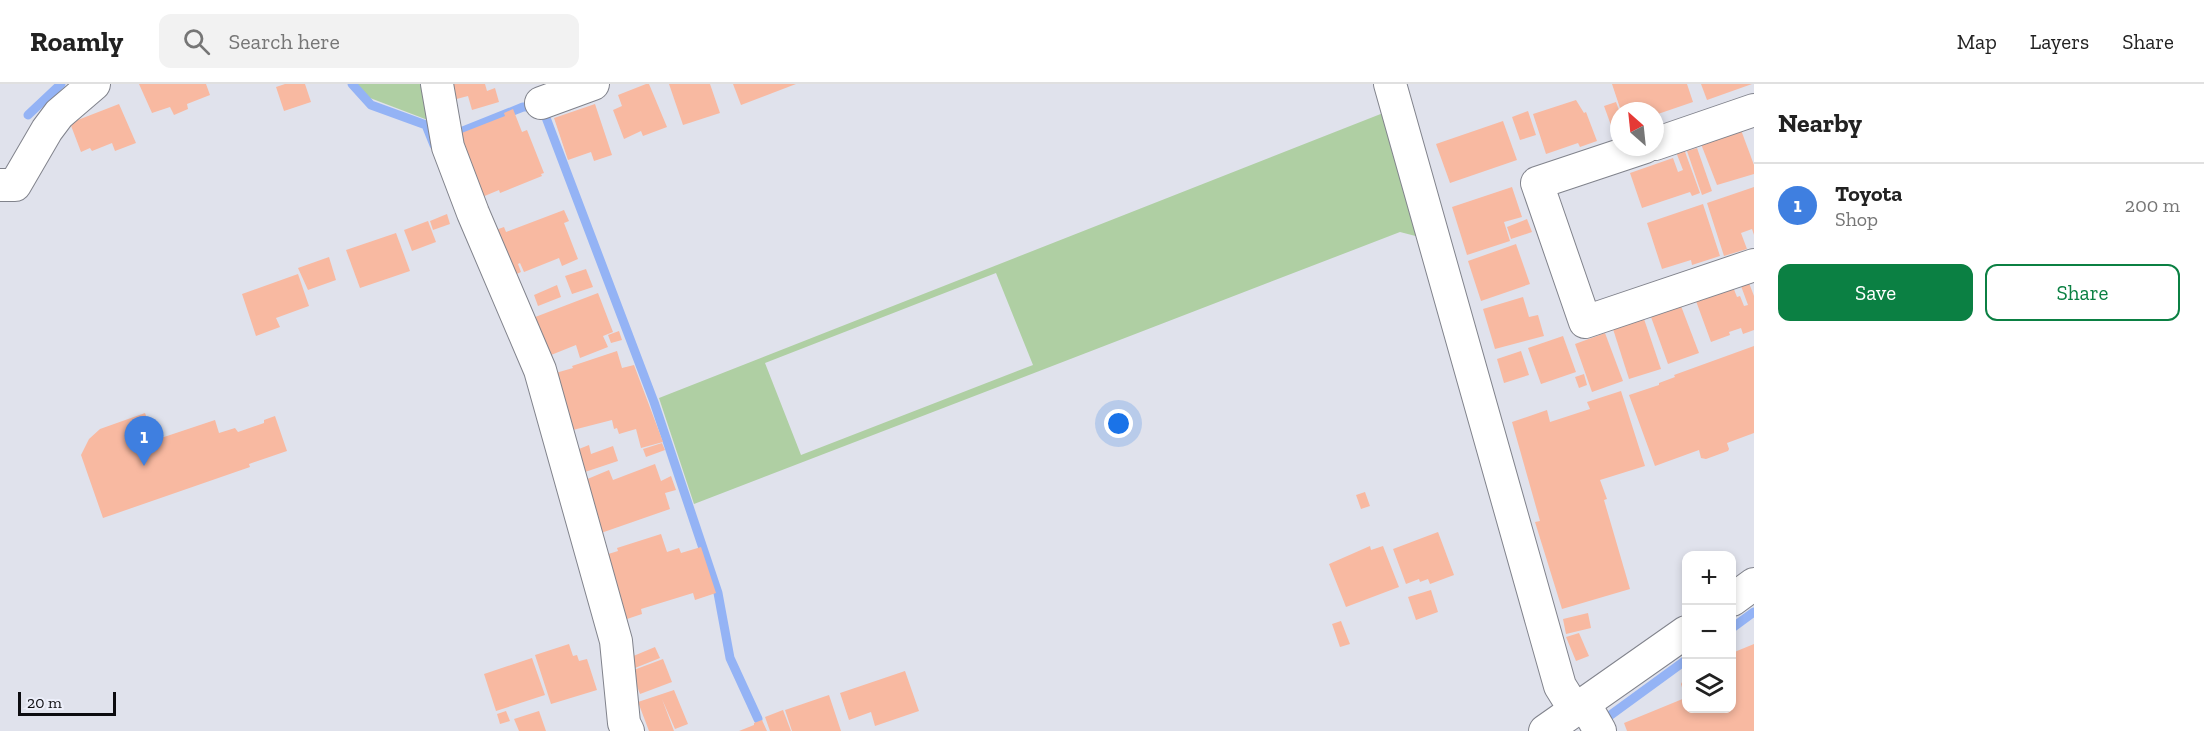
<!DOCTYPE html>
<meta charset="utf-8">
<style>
:root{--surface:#fff;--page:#f2f2f2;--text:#222;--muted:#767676;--line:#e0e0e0;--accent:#0b8043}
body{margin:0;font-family:"Zilla Slab",serif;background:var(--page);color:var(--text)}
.controls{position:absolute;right:18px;bottom:18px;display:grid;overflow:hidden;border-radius:12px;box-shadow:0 3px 9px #0003}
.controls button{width:54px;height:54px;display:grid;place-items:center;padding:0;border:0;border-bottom:2px solid var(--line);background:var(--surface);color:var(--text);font:30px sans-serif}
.compass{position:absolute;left:1610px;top:18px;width:54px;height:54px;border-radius:50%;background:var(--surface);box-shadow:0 3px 9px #0003;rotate:333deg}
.scale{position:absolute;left:18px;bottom:15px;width:98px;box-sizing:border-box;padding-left:6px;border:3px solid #0c0c10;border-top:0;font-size:16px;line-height:21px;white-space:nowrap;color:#0c0c10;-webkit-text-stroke:4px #edeffa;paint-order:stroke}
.you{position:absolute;left:1119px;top:340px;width:21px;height:21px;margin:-15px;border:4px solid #fff;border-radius:50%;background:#1a73e8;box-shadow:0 0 0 9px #1a73e833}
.badge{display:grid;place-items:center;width:39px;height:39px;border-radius:50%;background:var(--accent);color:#fff;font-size:20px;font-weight:700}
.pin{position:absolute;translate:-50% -50px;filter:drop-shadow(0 2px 3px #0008)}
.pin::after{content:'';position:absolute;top:32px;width:21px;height:18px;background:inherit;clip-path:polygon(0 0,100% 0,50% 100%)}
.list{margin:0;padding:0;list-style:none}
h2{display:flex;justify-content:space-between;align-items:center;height:78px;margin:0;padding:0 24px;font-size:26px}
h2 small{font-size:20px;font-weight:400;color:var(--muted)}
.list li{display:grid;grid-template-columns:39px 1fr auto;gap:18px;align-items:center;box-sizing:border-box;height:84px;padding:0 24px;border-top:2px solid var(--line)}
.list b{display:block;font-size:22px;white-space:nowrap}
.list p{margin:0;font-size:20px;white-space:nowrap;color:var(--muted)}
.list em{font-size:20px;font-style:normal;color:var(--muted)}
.actions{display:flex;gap:12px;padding:18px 24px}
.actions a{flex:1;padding:14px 0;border:2px solid var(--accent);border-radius:12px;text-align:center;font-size:21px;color:var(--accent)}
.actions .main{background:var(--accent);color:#fff}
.icon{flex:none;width:33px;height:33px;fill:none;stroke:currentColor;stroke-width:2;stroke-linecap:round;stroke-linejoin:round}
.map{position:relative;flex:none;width:1754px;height:647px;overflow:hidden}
header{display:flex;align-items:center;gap:36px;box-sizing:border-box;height:84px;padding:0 30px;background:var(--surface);border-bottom:2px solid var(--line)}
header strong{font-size:28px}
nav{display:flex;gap:33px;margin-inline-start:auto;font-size:21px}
.search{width:420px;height:54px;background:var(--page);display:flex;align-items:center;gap:15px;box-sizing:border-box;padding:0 21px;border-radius:12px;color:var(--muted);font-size:22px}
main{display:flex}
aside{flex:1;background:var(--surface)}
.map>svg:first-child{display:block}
</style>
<header>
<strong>Roamly</strong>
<div class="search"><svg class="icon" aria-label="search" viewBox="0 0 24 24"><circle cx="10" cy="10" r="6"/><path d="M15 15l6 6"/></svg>Search here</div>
<nav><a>Map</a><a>Layers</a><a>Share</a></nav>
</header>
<main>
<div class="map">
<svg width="1754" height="647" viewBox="0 0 1754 647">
<rect width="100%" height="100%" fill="#e0e2ec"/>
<!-- green -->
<g fill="#afcfa3" fill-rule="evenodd">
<polygon points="357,0 423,0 433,38 370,14"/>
<path d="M1401,22l34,135 -35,-9 -706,272 -35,-106zM996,189l37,92 -232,90 -36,-92z"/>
</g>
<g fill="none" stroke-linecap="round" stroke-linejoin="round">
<!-- stream -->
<g stroke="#94b3f5" stroke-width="9">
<polyline points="352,0 371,21 426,41 434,61"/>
<polyline points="28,31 61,0"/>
<polyline points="453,51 523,23 533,23 545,31 654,318 718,509 730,574 758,635"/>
<polyline points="1732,544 1754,528"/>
<polyline points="1601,638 1686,576"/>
</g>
</g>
<!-- building -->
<g fill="#f8b9a1">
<polygon points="139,0 206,0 210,11 187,20 188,25 174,31 170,23 152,29"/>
<polygon points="285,0 305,0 311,18 284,27 276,3"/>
<polygon points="440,0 485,0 487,7 495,4 499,18 472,26 468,12 445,18"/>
<polygon points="646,0 649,0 667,43 643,52 641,47 624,55 613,26 622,22 618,11"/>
<polygon points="669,0 710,0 720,29 683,41"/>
<polygon points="733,0 796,0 741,21"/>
<polygon points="1612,0 1687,0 1693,18 1655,31 1655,27 1621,27"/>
<polygon points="1701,0 1752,0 1707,16"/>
<polygon points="1576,16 1584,29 1586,28 1597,57 1580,63 1578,59 1546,70 1533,30"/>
<polygon points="1616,18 1619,26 1619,42 1612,44 1604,22"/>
<polygon points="119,20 136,59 115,67 112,59 92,67 90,64 81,68 70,39"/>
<polygon points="595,20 612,71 594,77 591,68 568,76 554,34"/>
<polygon points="513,25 522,48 527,46 544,89 541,90 542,92 500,109 499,106 475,116 454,52 505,32 504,29"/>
<polygon points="1528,27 1536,51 1520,56 1512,33"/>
<polygon points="1503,37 1517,76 1450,99 1436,60"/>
<polygon points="1741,46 1754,81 1754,90 1717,101 1701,60"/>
<polygon points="1697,64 1712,107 1702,111 1687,67"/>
<polygon points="1684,65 1700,109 1692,112 1690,108 1642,124 1630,89 1673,74 1678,88 1683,86 1676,68"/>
<polygon points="1512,103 1522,133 1504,138 1510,157 1467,171 1452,123"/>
<polygon points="1754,103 1754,151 1752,145 1741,149 1747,165 1724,172 1707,119"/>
<polygon points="1703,120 1720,172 1692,181 1691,176 1662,185 1647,139"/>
<polygon points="564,126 569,137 564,139 578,175 562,182 559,174 524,188 520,179 518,180 521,188 508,194 490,148 504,143 506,148"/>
<polygon points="447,130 450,140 433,146 430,137"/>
<polygon points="1527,135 1532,148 1511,155 1507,143"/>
<polygon points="428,137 436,158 412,167 404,146"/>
<polygon points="396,149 410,187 360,204 346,166"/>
<polygon points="1516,160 1530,200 1481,217 1468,177"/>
<polygon points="329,173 336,196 308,206 298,184"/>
<polygon points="586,185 593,203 572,210 565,192"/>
<polygon points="298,190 309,222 276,234 280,243 256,252 242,210"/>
<polygon points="1749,199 1754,212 1754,246 1743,250 1741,244 1729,248 1730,251 1711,258 1696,217 1733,203 1737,213 1740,212 1744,222 1748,221 1741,202"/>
<polygon points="557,201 561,213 538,222 534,211"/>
<polygon points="598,209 613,248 603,252 608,263 580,274 576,261 546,273 530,235"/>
<polygon points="1523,213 1529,233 1538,231 1544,252 1495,265 1483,225"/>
<polygon points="1681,222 1699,269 1668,280 1651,233"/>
<polygon points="1644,235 1661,285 1629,295 1613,245"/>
<polygon points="619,247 622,256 611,259 608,251"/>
<polygon points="1605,249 1623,297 1592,308 1575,260"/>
<polygon points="1563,252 1576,288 1541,300 1528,264"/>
<polygon points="1754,262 1754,349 1727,359 1729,365 1728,367 1706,375 1701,374 1699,366 1655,382 1629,311 1659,301 1659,299 1675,293 1674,291"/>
<polygon points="617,267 622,284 634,281 663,358 641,364 636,345 619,350 617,344 614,345 612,336 569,347 552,290 573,284 572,282"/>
<polygon points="1521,267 1529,291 1504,299 1497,275"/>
<polygon points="1584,290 1587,301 1579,304 1575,293"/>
<polygon points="1621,307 1645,382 1600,396 1607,415 1604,416 1630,505 1562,525 1535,438 1540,437 1512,338 1547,326 1550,338 1590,325 1587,318"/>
<polygon points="145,329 155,356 215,336 219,349 235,344 238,348 264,339 264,336 275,332 287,367 249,380 250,383 103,434 81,371 89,355 100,345"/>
<polygon points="662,359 665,366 646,373 643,365"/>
<polygon points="589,361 591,370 613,362 618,377 582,389 574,367"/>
<polygon points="655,380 661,397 671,392 676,406 665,409 670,425 601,449 586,410 591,408 585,396 609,386 613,396"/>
<polygon points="1365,408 1370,422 1361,425 1356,411"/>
<polygon points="1438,448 1454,491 1430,500 1428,495 1420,498 1419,495 1406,500 1393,465"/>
<polygon points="661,450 667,468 679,464 681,469 701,463 716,509 695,516 693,509 641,525 642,530 624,536 605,471 618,467 617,464"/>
<polygon points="1370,462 1371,466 1383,462 1399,503 1346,523 1329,480"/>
<polygon points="1431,506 1438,528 1416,536 1408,513"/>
<polygon points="1588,529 1591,544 1566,550 1563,535"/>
<polygon points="1341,537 1350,560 1340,563 1332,540"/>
<polygon points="1579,549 1589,572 1576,577 1566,553"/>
<polygon points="569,560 573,572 577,571 579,577 587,575 597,606 551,620 535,571"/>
<polygon points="1754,560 1754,647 1627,647 1624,639 1685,614 1681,600 1686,590 1686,624 1732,624 1732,569"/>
<polygon points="655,563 660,574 635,584 631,573"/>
<polygon points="532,574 545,611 496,627 484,590"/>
<polygon points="663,575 672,598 640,610 631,587"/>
<polygon points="905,587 919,627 875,642 871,628 849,636 840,609"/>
<polygon points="674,606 688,640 675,645 662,615 674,647 649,647 638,618"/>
<polygon points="829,611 841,647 792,647 785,626"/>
<polygon points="783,626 791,647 770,647 765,633"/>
<polygon points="506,627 510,637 500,640 497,630"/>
<polygon points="539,627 546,647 519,647 514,635"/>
<polygon points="762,636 767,647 739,647 754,641 754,639"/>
</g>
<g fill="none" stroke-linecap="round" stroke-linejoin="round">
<defs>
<g id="street">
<polyline points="437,0 448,63 473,129 540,286 616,557 624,639 628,647"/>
<polyline points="1390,0 1560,602 1575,626"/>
<polyline points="541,19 593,0"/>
<polyline points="1655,60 1754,26"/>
<polyline points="1645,63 1537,99 1585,238 1754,181"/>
<polyline points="0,101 15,101 47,46 59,30 94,0"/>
<polyline points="1732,516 1754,500"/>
<polyline points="1584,619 1600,647"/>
<polyline points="1545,647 1686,548"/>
</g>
</defs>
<!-- street casing -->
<use href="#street" stroke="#81838c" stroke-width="34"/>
<!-- street -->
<use href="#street" stroke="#fff" stroke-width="32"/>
</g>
</svg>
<div class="controls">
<button>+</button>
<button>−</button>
<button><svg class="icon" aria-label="layers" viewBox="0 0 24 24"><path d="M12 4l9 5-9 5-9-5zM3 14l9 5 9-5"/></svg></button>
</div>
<svg class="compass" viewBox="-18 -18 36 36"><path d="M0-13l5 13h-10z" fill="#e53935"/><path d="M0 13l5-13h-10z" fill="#767676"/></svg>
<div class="scale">20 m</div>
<div class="you"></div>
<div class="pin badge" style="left:144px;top:382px;background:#3f7fe0">1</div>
</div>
<aside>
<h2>Nearby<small></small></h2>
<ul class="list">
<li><span class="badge" style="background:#3f7fe0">1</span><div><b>Toyota</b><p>Shop</p></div><em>200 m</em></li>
</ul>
<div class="actions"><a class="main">Save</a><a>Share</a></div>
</aside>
</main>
